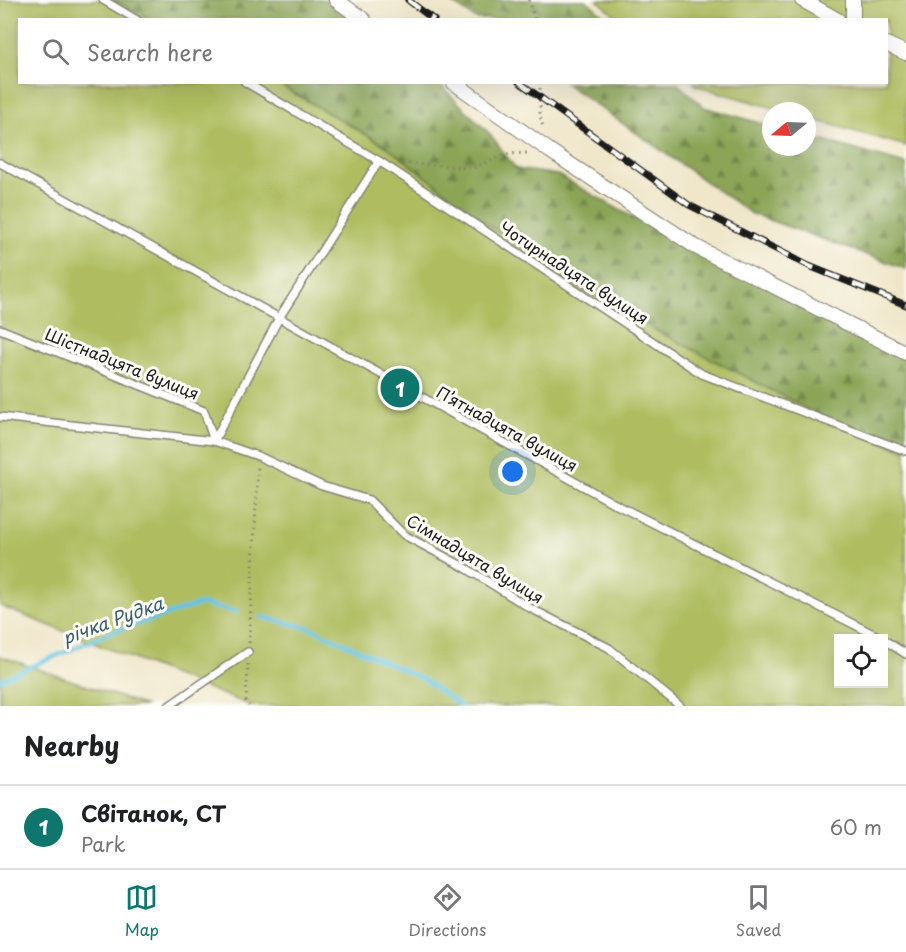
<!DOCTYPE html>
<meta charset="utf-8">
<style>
:root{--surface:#fff;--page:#f2f2f2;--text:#202124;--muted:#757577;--line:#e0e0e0;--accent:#0f766e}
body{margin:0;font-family:"Playpen Sans",sans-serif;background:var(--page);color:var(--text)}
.controls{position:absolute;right:18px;bottom:18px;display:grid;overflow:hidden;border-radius:0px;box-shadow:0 6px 24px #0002}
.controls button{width:54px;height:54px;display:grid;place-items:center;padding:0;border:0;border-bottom:2px solid var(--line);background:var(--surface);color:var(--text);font:30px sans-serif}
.compass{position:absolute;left:762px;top:102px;width:54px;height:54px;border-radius:50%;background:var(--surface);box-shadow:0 6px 24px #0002;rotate:251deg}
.you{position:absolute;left:513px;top:472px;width:21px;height:21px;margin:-15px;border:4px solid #fff;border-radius:50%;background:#1a73e8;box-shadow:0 0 0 9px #1a73e833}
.badge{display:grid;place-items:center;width:39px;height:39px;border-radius:50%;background:var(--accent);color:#fff;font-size:20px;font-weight:700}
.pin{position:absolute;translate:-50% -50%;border:3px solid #fff;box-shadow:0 2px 6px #0006}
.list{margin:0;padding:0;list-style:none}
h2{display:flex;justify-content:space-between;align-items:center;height:78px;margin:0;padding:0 24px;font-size:26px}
h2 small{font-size:20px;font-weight:400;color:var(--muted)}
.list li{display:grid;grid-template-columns:39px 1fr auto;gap:18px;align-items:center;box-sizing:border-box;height:84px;padding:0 24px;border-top:2px solid var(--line)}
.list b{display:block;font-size:22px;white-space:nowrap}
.list p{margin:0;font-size:20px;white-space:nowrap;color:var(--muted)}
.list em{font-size:20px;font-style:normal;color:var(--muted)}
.icon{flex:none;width:33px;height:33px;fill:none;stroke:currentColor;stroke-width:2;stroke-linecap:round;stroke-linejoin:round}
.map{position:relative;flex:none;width:906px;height:706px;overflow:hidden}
.search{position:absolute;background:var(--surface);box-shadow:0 6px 24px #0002;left:18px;right:18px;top:18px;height:66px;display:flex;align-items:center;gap:15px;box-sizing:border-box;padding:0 21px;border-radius:0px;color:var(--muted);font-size:22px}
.sheet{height:162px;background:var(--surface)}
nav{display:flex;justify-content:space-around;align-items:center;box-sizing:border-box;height:84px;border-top:2px solid var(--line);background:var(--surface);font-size:16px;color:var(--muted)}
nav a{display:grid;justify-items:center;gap:3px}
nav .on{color:var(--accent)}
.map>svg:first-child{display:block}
</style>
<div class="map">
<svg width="906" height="706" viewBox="0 0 906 706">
<defs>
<pattern id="forest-firs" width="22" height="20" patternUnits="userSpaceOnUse" patternTransform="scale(1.5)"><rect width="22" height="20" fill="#8ba456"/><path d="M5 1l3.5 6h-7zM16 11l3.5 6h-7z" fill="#718546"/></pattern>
</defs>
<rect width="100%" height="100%" fill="#fdfcf7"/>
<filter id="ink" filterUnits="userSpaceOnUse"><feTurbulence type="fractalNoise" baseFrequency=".0167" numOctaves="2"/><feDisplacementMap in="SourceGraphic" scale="12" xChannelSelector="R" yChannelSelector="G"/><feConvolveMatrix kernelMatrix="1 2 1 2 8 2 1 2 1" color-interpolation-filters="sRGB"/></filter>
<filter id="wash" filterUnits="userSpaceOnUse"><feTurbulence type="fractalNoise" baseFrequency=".008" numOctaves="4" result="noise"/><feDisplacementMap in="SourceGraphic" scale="24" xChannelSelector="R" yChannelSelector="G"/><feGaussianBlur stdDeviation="1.35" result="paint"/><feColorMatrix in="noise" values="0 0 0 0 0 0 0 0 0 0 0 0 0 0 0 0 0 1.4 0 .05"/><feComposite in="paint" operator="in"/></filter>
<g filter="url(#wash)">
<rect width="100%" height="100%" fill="#f0e7cb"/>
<!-- green -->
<g fill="#afbd60" stroke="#666c3e" stroke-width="1.5" fill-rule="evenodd">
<path d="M0,0h132l34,19 -146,1v62l256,1 110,63 520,287v273h-654l-252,-100zM838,638h46v46h-46z"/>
<polygon points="597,0 906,0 906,146 807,118 807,111 784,111 697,86 693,83 886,82 886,20 620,19"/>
<polygon points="0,656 146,706 0,706"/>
</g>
<!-- forest -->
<g fill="url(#forest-firs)" stroke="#546039" stroke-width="1.5">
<polygon points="112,0 345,0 369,19 151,19"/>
<polygon points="448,0 586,0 608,19 476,19"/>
<polygon points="276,83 438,83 490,134 516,169 558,175 653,229 906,353 906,451 838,425 563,282 386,146"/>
<polygon points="565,83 677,83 704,107 771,126 771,147 807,147 807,136 906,164 906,269 752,214"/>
</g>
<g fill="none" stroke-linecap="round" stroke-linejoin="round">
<!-- stream -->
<g stroke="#65c4e3" stroke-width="4.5">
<polyline points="262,617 310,628 423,679 461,706"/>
<polyline points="0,680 112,632 201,604 238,612"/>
</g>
</g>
</g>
<g filter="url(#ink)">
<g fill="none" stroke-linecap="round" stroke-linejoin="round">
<defs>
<g id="service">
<polyline points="103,0 137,20"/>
<polyline points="245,82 379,161 702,374 906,451"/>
<polyline points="0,163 615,504 881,638"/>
<polyline points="0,329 204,411 214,441"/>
<polyline points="0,417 214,441 258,456 322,486 369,500 404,535 464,567 530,608 609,648 680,706"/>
<polyline points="214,441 279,318 379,161"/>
<polyline points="884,640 906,654"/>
<polyline points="169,706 248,652"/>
</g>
<g id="minor">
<polyline points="336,0 364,20"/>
<polyline points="802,0 838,20"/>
<polyline points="853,0 853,20"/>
<polyline points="886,44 906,53"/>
<polyline points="453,82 550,151 696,247 906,353"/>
</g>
</defs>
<!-- service casing -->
<use href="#service" stroke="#868274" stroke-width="10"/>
<!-- minor casing -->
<use href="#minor" stroke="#868274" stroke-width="16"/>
<!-- path -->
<g stroke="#868274" stroke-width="3" stroke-dasharray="1.5 4.5" stroke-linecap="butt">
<polyline points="529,0 535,20"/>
<polyline points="540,82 540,116 543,127"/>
<polyline points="402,163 472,168 507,154 527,153"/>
<polyline points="249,643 258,467"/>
<polyline points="248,664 246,701 249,706"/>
</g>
<!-- service -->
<use href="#service" stroke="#fff" stroke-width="7"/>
<!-- minor -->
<use href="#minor" stroke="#fff" stroke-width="14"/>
<defs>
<g id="rail">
<polyline points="408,0 434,20"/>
<polyline points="519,82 689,205 809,266 906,305"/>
</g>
</defs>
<!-- rail casing -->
<use href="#rail" stroke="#1c1c1c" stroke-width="7"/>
<!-- rail -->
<use href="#rail" stroke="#fdfcf7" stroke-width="4.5" stroke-dasharray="14" stroke-linecap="butt"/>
</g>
</g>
<g text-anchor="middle" stroke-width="6" stroke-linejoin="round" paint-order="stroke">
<!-- street labels -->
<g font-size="16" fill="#1c1c1c" stroke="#fdfcf7">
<text transform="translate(574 273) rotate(33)" y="6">Чотирнадцята вулиця</text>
<text transform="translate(122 364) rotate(22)" y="6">Шістнадцята вулиця</text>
<text transform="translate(507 429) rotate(29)" y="6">П’ятнадцята вулиця</text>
<text transform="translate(475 559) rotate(31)" y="6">Сімнадцята вулиця</text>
</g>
<!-- water labels -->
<g font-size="18" font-style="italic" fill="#395f6c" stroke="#fdfcf7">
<text transform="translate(113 621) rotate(-20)" y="6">річка Рудка</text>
</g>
</g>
</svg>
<div class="controls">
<button><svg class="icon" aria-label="locate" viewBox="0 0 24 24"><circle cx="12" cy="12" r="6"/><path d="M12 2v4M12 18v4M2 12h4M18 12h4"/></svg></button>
</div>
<svg class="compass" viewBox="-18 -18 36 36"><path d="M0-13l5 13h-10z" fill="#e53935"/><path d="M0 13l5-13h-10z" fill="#757577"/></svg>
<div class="you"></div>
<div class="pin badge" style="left:400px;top:388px">1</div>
<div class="search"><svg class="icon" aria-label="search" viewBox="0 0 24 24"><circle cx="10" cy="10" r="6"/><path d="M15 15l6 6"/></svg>Search here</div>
</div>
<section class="sheet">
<h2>Nearby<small></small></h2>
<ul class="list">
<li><span class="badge">1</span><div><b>Світанок, СТ</b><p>Park</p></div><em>60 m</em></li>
</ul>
</section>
<nav>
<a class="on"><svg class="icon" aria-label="map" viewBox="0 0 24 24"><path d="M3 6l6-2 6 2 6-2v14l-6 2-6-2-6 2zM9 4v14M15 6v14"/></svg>Map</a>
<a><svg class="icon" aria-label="directions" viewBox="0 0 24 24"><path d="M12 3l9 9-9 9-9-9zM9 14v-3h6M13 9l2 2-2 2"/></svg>Directions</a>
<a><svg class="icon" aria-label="saved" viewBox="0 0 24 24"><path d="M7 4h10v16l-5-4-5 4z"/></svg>Saved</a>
</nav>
